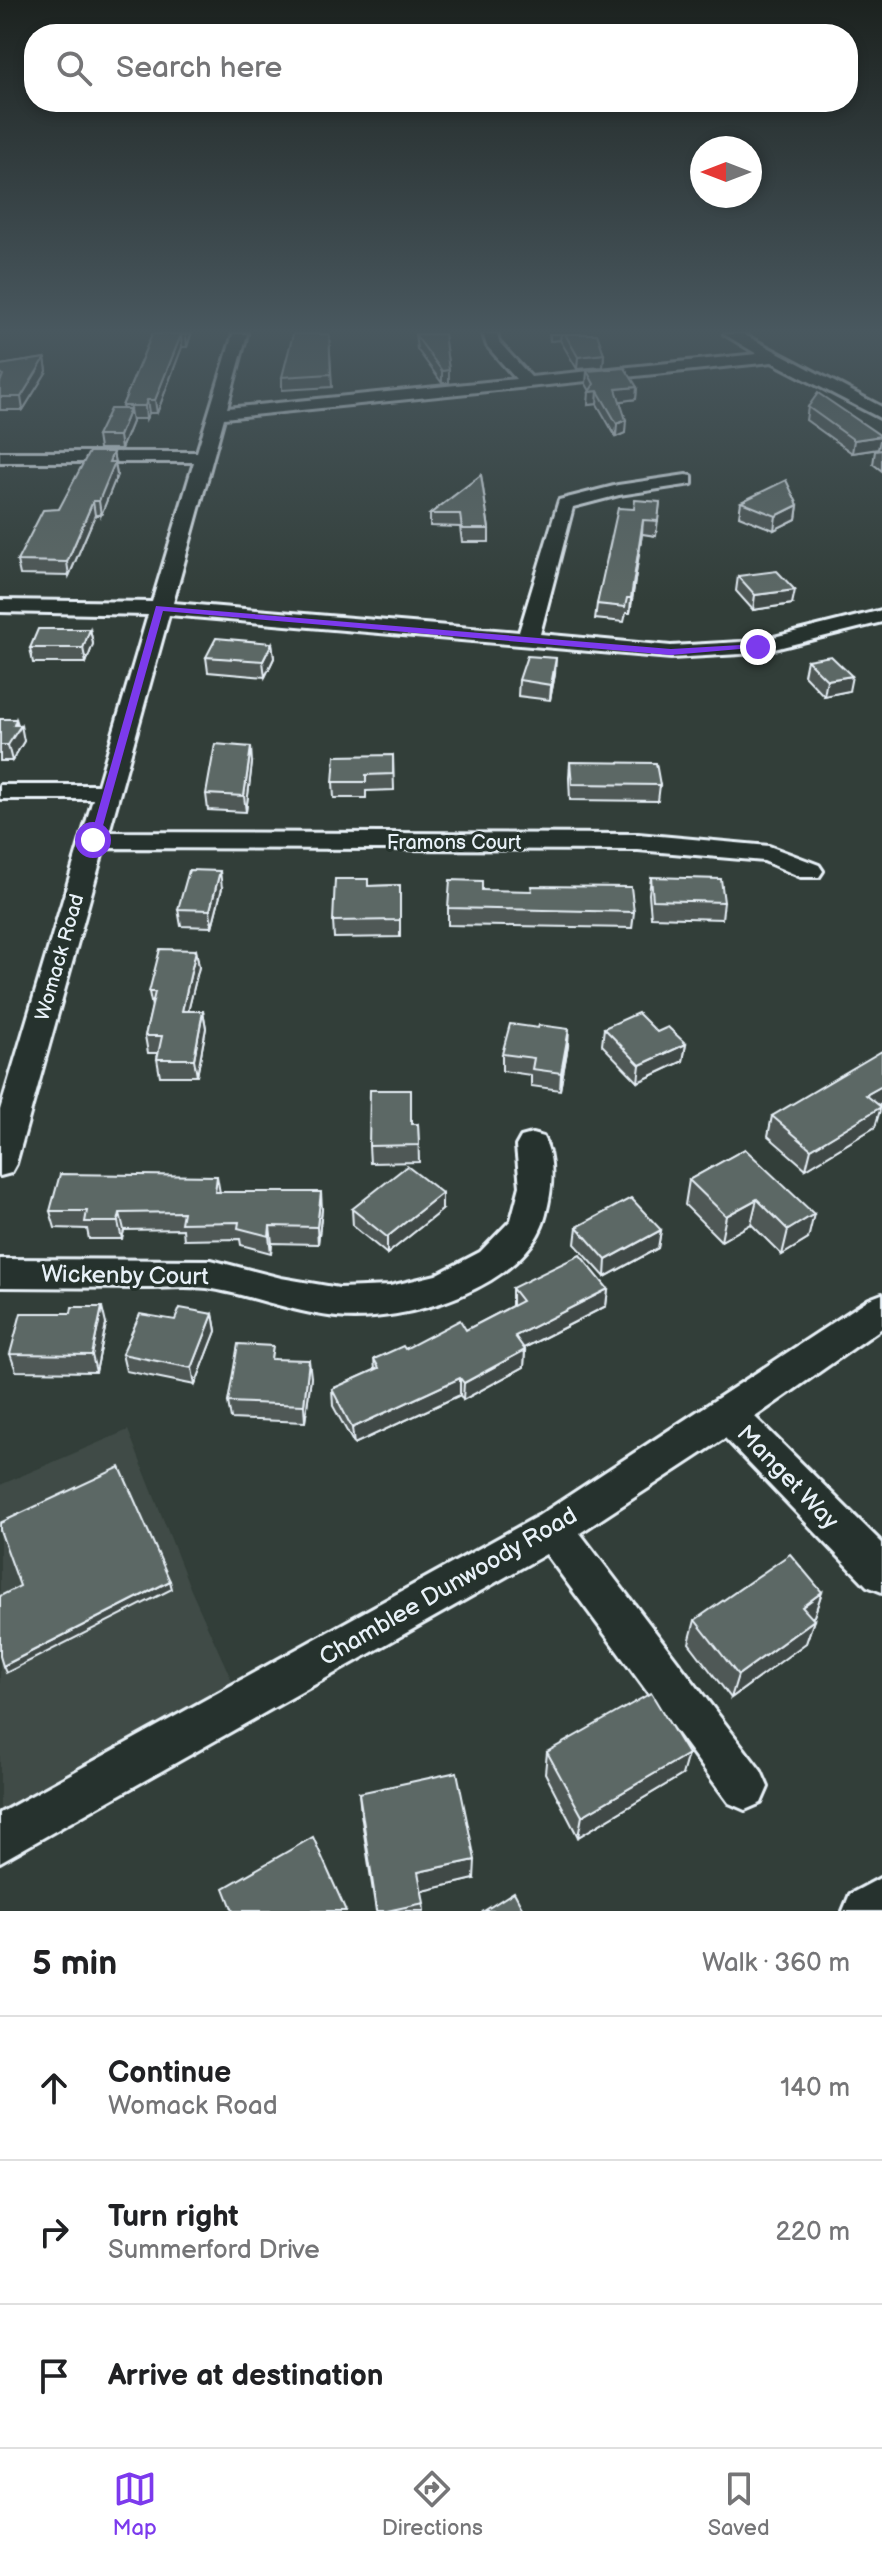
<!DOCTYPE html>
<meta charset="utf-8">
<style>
:root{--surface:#fff;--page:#f2f2f2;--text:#202124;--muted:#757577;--line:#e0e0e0;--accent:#7c3aed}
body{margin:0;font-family:"Balsamiq Sans",sans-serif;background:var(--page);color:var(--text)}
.compass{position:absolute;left:690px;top:136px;width:72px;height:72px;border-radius:50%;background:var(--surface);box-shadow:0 4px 12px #0003;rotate:270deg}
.stop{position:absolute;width:24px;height:24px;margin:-18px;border:6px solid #7c3aed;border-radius:50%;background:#fff}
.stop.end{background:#7c3aed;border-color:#fff;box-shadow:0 2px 8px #0008}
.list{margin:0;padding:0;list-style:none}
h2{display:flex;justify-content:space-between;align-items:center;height:104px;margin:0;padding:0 32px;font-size:34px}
h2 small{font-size:26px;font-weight:400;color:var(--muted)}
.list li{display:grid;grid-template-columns:52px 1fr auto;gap:24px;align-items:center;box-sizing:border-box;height:144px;padding:0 32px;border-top:2px solid var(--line)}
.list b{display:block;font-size:30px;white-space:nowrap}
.list p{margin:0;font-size:26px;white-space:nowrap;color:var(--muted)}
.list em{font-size:26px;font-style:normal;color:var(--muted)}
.icon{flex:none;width:44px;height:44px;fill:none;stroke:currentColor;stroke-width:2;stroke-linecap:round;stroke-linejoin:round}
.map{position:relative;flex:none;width:882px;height:1911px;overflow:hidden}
.search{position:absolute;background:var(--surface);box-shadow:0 4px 12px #0003;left:24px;right:24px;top:24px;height:88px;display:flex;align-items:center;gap:20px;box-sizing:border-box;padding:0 28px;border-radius:32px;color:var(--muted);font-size:30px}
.sheet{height:536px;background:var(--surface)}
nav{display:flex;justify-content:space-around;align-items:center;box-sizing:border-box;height:112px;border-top:2px solid var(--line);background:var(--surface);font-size:22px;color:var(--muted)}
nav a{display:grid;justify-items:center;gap:4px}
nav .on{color:var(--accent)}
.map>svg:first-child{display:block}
</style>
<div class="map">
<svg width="882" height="1911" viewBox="0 0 882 1911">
<rect width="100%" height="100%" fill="#323e39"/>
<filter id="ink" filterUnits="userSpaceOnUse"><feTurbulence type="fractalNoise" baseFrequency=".0125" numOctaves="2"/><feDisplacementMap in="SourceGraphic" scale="16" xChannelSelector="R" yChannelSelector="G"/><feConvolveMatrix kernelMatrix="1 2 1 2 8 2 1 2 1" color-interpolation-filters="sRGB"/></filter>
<g filter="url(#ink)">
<!-- built -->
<polygon fill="#3f4b46" points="128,1430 191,1590 248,1716 0,1862 0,1485"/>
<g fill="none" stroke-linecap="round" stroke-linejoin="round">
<defs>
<g id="minor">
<polygon points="233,334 247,334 227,408 516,379 487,346 483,334 497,334 499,342 531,377 757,354 724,334 743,334 882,407 882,419 772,362 224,418 173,603 519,632 559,500 618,485 686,475 692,476 692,484 619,495 573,507 540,634 671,646 758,641 882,610 882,622 758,653 671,658 169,615 109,832 638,834 769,846 819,865 823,871 819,877 801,877 764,861 638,850 104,848 16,1164 11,1173 0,1176 0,1110 93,799 0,799 0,785 98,785 148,615 0,612 0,600 152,602 194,462 0,462 0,452 197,452"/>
<path d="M532,1134l11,3c13,24 9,53 3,77 -18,74 -143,110 -209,103 -43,-4 -83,-21 -124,-28 -21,-4 -46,-1 -67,-1 -49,0 -97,-1 -146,-1v-28l211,1 70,18 58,10 51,-2 46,-11 44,-23 31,-32 9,-34 -4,-40 5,-9z"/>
<polygon points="882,1294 882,1328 755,1417 882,1543 882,1592 867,1586 725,1438 580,1533 761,1771 768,1787 761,1803 745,1810 729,1803 546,1554 0,1862 0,1813 538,1516 869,1299"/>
<polygon points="882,1877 882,1911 843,1911 850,1894"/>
</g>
</defs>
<!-- minor casing -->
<use href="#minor" stroke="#e8f1f8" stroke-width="6"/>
<!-- minor -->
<use href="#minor" fill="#26332d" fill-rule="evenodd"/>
</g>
<!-- wall -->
<g fill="#4f5957" stroke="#e8f1f8" stroke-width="2">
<polygon points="152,334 191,334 187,347 182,347 157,413 149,413 146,419 132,419 132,422 121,449 99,449 97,436 123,409 122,406"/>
<polygon points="329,334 332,387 282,390 282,377"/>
<polygon points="415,334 444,334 449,370 449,383 442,383 417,349"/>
<polygon points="549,334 597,334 604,354 603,367 577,369 560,340 550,341"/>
<polygon points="45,358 47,371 23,410 0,410 0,365"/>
<polygon points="587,371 637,387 636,399 620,401 625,433 616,437 597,404 588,405 590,391 586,384"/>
<polygon points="808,407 881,436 878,449 852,453 806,420"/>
<polygon points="882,450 882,471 873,464 875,451"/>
<polygon points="113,452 117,475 101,515 95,515 69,576 20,575 17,561 59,509"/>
<polygon points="481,475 489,529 489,542 462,542 460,527 430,526 430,514"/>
<polygon points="660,502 656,536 642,534 630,613 626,613 624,622 595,619 597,604 634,509"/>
<polygon points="741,502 798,505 796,519 774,530 739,516"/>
<polygon points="738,576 792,604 753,610 736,591"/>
<polygon points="90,629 93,644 86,663 33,663 30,648"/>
<polygon points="272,643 274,658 265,677 208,672 206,657"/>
<polygon points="807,660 849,691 824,696 804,675"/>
<polygon points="555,674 550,700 518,696 519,680"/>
<polygon points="0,719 16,719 24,741 12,761 0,761"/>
<polygon points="393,755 394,790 366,791 366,798 334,798 333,782"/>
<polygon points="570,762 660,785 658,801 570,800 569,778"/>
<polygon points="252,763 246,812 208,810 206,794"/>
<polygon points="651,877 724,902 722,919 651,917 649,894"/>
<polygon points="400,885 400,937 334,938 333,921 369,886"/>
<polygon points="222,888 212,927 181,926 178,909"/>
<polygon points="482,890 634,912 632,928 448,925 448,908"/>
<polygon points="196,950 199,967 188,1011 203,1011 206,1028 197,1076 160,1076 157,1059 158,1053 148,1053 145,1036 152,1007 149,992"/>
<polygon points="604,1028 657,1032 686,1044 683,1061 638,1082 602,1045"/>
<polygon points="568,1046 560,1090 531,1086 531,1075 502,1071 502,1054"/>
<polygon points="878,1105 875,1127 806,1169 768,1136 772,1116"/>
<polygon points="418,1124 419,1162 370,1163 369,1146"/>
<polygon points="745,1149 808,1239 782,1255 751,1224 721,1241 685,1205 689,1180"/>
<polygon points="219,1192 322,1209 318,1244 272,1243 271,1253 241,1245 240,1239 184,1240 183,1229 124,1230 122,1239 89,1239 87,1229 55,1228 50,1211"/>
<polygon points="352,1209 442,1210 387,1254 353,1226"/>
<polygon points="577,1227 661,1230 658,1248 605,1277 575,1244"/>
<polygon points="512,1288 608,1289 606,1306 524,1348 525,1350 524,1367 463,1400 460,1395 354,1444 333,1406 332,1389 375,1370 374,1359 466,1330 512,1306"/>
<polygon points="213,1314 216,1331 195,1385 126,1371 122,1354 175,1320"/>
<polygon points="106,1324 96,1372 16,1371 10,1354"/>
<polygon points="274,1359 311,1377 305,1422 231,1419 228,1402"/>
<polygon points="822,1592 814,1616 811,1618 814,1620 806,1643 731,1698 689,1643 695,1620"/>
<polygon points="547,1752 682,1775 578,1837 545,1773"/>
<polygon points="359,1793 474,1879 422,1891 424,1911 376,1911 361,1814"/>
</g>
<!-- shaded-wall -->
<g fill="#404947" stroke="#e8f1f8" stroke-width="2">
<polygon points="186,334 191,334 187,347 186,335"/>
<polygon points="550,334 561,334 560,340 550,341"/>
<polygon points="181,335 182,347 157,413 155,400"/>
<polygon points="604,354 603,367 577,369 578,357"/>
<polygon points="45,358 47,371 23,410 21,397"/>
<polygon points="449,370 449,383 442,383 442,371"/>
<polygon points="637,387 636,399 615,402 616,389"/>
<polygon points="598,391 597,404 588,405 589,392"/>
<polygon points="147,400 149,413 146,419 145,406"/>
<polygon points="130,409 132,422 121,449 119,436"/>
<polygon points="626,420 625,433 616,437 617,424"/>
<polygon points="881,436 878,449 852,453 854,440"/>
<polygon points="113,452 117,475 101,515 99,501 109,462"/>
<polygon points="93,501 95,515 69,576 67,562"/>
<polygon points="798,505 796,519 774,530 776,516"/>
<polygon points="643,520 642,534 630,613 631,598"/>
<polygon points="795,590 792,604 753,610 755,595"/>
<polygon points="90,629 93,644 86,663 83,648"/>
<polygon points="272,643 274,658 265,677 263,661"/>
<polygon points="556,658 555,674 550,700 551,685"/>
<polygon points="852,676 849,691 824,696 827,680"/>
<polygon points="16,719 19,729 21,725 24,741 12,761 8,745"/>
<polygon points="251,747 252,763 246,812 244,796"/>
<polygon points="220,871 222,888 212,927 210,910"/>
<polygon points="196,950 199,967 184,1028 182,1011"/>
<polygon points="203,1011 206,1028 197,1076 194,1059"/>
<polygon points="569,1029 568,1046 560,1090 561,1073"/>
<polygon points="686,1044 683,1061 638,1082 640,1065"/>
<polygon points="882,1086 882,1103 861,1115 866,1095"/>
<polygon points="881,1107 875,1127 806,1169 811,1149"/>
<polygon points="217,1176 220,1193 215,1192"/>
<polygon points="321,1192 322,1209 318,1244 317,1227"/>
<polygon points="442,1193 442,1210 387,1254 387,1237"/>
<polygon points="757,1199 751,1224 721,1241 726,1216"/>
<polygon points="120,1213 124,1230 122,1239 118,1222"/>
<polygon points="814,1214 808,1239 782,1255 788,1230"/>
<polygon points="270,1226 272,1243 271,1253 269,1236"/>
<polygon points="661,1230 658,1248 605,1277 606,1260"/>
<polygon points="608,1289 606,1306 514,1353 515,1336"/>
<polygon points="102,1307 106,1324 96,1372 92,1355"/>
<polygon points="213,1314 216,1331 195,1385 192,1368"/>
<polygon points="525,1350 524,1367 463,1400 464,1383"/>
<polygon points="309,1360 311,1377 305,1422 304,1405"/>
<polygon points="460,1378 460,1395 354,1444 352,1428"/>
<polygon points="170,1581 172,1589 6,1673 3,1666"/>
<polygon points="822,1592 814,1616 794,1630 802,1607"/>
<polygon points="814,1620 806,1643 731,1698 738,1675"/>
<polygon points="688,1754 682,1775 578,1837 582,1816"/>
<polygon points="475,1860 474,1879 419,1892 418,1872"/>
</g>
<!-- building -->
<g fill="#5c6865" stroke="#e8f1f8" stroke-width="2">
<polygon points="152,334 186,334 181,335 155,400 147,400 145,406 122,406"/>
<polygon points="293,334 329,334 331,374 282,377"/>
<polygon points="416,334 444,334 449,370 442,371 417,337"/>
<polygon points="565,334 597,334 604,354 578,357"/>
<polygon points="45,358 21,397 0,397 0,383 3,375 0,372 0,365"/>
<polygon points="625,368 637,387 616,389 626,420 617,424 598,391 589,392 594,384 587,371"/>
<polygon points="818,393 881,436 854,440 808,407"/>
<polygon points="110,409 130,409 119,436 97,436"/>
<polygon points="89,452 113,452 109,462 115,462 99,501 93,501 67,562 17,561 43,510 59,509"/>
<polygon points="481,475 489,529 462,529 460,514 430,514"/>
<polygon points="786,480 798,505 776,516 741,502"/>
<polygon points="635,500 660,502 658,521 643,520 631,598 627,598 625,607 597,604 618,508 634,509"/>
<polygon points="777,571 795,590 755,595 738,576"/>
<polygon points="38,629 90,629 83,648 30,648"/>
<polygon points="216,638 272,643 263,661 206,657"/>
<polygon points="527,656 556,658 551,685 519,680"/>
<polygon points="831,656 852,676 827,680 807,660"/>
<polygon points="0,719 16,719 14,725 21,725 8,745 0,745"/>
<polygon points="215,744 251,747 244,796 206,794"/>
<polygon points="393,755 393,774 366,775 366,782 333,782 335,756"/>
<polygon points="570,762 656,763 660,785 572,784"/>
<polygon points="189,870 220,871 210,910 178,909"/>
<polygon points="651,877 721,879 724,902 653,900"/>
<polygon points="335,879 368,879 368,886 400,885 400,920 333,921"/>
<polygon points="450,880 482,881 482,890 532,891 531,886 631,887 634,912 448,908"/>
<polygon points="160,949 196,950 182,1011 203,1011 194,1059 157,1059 162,1036 145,1036 155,992 149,992"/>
<polygon points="638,1013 657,1032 668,1027 686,1044 640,1065 604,1028"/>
<polygon points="510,1024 538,1028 539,1025 569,1029 561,1073 532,1069 534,1058 502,1054"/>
<polygon points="882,1051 882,1086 866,1095 881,1107 811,1149 772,1116"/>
<polygon points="370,1090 411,1090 411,1124 418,1124 419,1145 369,1146"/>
<polygon points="745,1149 814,1214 788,1230 757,1199 726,1216 689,1180"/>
<polygon points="407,1166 442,1193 387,1237 352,1209"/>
<polygon points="60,1174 217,1176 215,1192 321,1192 317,1227 270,1226 269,1236 238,1228 239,1222 181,1223 183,1212 120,1213 118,1222 85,1222 87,1211 50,1211"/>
<polygon points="631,1198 661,1230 606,1260 577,1227"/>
<polygon points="580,1255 608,1289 515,1336 525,1350 464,1383 460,1378 352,1428 332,1389 379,1368 374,1359 403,1346 405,1349 460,1320 466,1330 522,1301 512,1288"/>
<polygon points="72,1307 102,1307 92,1355 10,1354 21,1313 71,1313"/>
<polygon points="180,1308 213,1314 192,1368 122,1354 140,1314 175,1320"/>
<polygon points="238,1344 273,1346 271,1359 309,1360 304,1405 228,1402"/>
<polygon points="120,1467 170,1581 3,1666 0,1656 0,1596 20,1586 0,1530 0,1523"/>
<polygon points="790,1554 822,1592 802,1607 814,1620 738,1675 695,1620"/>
<polygon points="651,1693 688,1754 582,1816 547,1752"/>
<polygon points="457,1772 475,1860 418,1872 424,1903 387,1911 377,1911 359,1793"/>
<polygon points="313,1837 346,1911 233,1911 224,1888"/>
<polygon points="514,1892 524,1911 484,1911"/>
</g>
</g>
<!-- sky -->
<linearGradient id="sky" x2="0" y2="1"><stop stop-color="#1c221f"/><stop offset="0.55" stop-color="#49585f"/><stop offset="1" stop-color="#49585f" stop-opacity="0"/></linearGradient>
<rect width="882" height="602" fill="url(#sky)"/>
<!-- route -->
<polygon fill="#7c3aed" points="156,606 671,649 758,644 763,647 671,655 163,611 99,840 89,843"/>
<g text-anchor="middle" stroke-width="6" stroke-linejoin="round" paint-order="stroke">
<!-- street labels -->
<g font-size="20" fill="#e8f1f8" stroke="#26332d">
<text x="454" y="849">Framons Court</text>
<text transform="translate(59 957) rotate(-74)" y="7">Womack Road</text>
</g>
<!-- near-street labels -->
<g font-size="24" fill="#e8f1f8" stroke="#26332d">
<text transform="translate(125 1275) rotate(1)" y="8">Wickenby Court</text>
<text transform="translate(788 1477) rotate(46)" y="8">Manget Way</text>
<text transform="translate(448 1586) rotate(-30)" y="8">Chamblee Dunwoody Road</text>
</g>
</g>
</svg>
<svg class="compass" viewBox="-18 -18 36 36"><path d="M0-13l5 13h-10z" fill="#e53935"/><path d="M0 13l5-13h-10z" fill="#757577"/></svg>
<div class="stop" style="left:93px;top:840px"></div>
<div class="stop end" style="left:758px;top:647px"></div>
<div class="search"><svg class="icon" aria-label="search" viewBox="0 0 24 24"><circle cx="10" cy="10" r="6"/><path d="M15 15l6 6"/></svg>Search here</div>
</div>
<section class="sheet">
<h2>5 min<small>Walk · 360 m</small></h2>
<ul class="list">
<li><svg class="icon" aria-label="ahead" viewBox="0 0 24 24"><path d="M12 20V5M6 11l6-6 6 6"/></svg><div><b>Continue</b><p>Womack Road</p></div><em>140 m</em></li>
<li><svg class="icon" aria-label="right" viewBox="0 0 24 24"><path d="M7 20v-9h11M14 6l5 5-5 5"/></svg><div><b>Turn right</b><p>Summerford Drive</p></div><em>220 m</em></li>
<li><svg class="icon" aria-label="arrive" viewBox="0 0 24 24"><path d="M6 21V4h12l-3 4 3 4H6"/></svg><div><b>Arrive at destination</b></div></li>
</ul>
</section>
<nav>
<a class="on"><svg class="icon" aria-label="map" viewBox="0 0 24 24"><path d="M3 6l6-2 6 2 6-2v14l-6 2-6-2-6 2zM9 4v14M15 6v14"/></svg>Map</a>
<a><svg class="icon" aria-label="directions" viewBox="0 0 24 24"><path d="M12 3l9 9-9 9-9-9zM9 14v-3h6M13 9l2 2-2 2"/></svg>Directions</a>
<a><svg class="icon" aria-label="saved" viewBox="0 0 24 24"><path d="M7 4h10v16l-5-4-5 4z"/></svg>Saved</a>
</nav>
